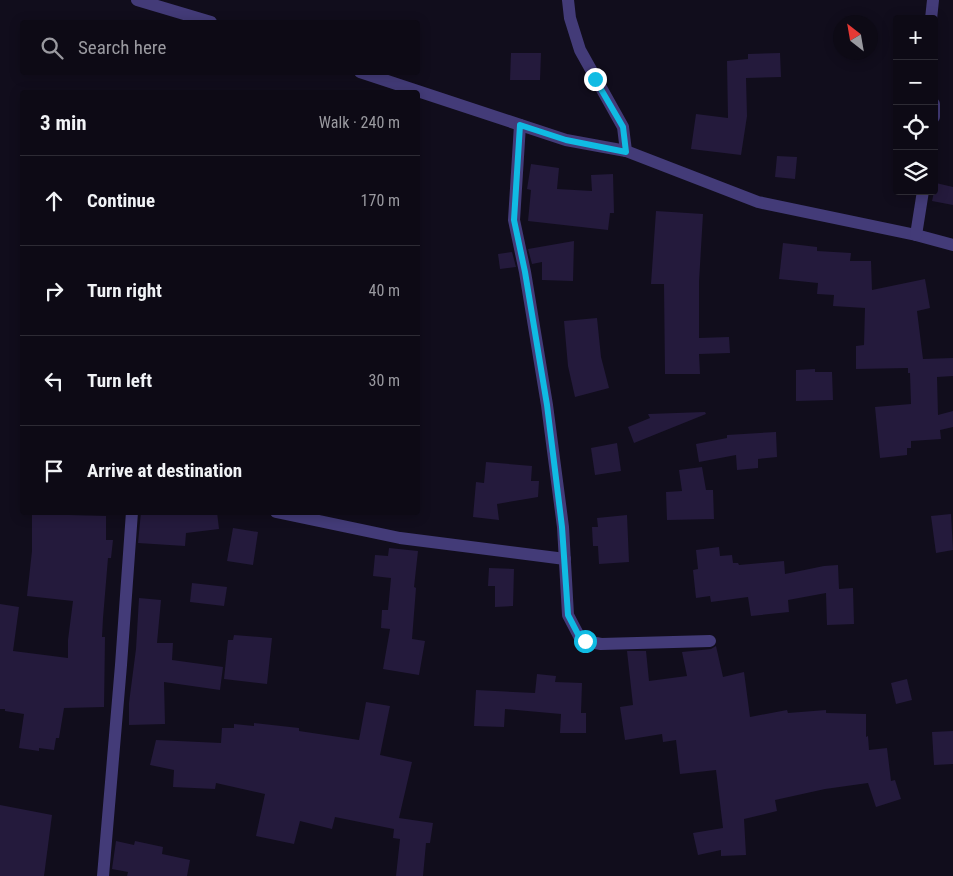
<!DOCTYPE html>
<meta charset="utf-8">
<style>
:root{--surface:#0d0a15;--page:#1b1822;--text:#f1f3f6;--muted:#9a9aa0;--line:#2d2b34}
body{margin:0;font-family:"Roboto Condensed",sans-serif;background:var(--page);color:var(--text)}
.controls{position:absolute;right:15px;top:15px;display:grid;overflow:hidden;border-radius:5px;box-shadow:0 2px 12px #0003}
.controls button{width:45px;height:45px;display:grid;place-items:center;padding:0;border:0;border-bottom:1px solid var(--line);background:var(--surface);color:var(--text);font:25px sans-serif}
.compass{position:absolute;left:833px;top:15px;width:45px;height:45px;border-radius:50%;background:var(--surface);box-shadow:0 2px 12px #0003;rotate:329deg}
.stop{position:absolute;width:15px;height:15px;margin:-11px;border:4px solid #10bbe3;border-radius:50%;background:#fff}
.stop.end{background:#10bbe3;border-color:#fff;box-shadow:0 1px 5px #0008}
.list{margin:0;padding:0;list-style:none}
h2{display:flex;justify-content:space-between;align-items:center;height:65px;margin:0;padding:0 20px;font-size:21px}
h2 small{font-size:16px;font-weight:400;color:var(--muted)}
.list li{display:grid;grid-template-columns:32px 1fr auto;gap:15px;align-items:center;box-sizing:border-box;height:90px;padding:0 20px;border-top:1px solid var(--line)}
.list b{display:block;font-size:19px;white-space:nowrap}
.list em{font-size:16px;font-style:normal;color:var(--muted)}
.icon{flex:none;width:28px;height:28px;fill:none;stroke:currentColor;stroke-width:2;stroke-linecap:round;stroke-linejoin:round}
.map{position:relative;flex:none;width:953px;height:876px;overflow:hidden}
.search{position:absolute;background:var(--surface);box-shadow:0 2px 12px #0003;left:20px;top:20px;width:400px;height:55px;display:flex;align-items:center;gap:12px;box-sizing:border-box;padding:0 18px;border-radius:5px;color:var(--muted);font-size:19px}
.panel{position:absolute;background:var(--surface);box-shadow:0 2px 12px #0003;left:20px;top:90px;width:400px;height:425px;border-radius:5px}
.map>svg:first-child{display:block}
</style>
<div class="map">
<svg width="953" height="876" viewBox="0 0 953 876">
<rect width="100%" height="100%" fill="#110d1c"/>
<!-- building -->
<g fill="#241a3c">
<polygon points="511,53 541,53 540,80 510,80"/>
<polygon points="780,53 781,77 746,78 747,116 741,155 691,149 696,114 728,118 727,61 748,59 748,54"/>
<polygon points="777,156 797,157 795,179 775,177"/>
<polygon points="531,164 559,168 557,189 592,191 591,175 613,174 614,213 610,213 608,230 528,221 531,190 527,189"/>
<polygon points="936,183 953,187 953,205 932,201"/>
<polygon points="656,211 703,214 699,282 699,338 729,337 730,353 699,354 700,374 665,374 664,284 651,284"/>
<polygon points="574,241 573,281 542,280 542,262 532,264 528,249"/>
<polygon points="783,243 817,247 817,251 851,253 850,261 871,261 872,290 925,279 930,308 917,311 923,359 953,358 953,376 937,377 938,415 953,411 953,427 940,430 941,439 911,441 911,448 907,448 907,455 880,458 875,407 911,404 910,373 908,373 908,368 856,369 856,346 864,345 865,308 833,306 834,295 817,294 818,283 779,279"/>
<polygon points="512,252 516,267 500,269 498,254"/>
<polygon points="597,318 601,357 609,388 575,397 568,366 564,321"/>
<polygon points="815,369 815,372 832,372 833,400 796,401 796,370"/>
<polygon points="705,412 706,414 634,443 628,427 650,418 648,414"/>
<polygon points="776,432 777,457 758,459 758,468 737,470 736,455 699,462 696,444 727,438 727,435"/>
<polygon points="617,443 621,471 595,475 591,448"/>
<polygon points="486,462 532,466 531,481 539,481 538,497 497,504 499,520 473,517 476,482 484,483"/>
<polygon points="702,467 706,490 713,490 714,519 667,520 666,492 682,491 679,470"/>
<polygon points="32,512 69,512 69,515 106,516 106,540 113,540 111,558 108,558 103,618 102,637 105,637 104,707 64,708 59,738 56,738 54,750 39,748 39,751 19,748 24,714 5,711 5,709 0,709 0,604 19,607 13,651 68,658 68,640 73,601 27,596 32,551"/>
<polygon points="141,512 217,512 219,529 186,533 185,546 138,543"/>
<polygon points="951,514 953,550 936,553 931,516"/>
<polygon points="627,515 629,562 599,564 598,546 593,546 592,527 598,527 597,518"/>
<polygon points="233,528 258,532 253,565 227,561"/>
<polygon points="719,547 720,556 732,555 733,563 738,563 739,565 784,561 785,574 824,566 838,565 839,589 853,588 854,624 827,625 826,593 788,600 789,612 751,616 748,597 711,602 710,596 696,598 693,570 698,569 696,550"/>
<polygon points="389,548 418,551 414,587 416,588 412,639 425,641 419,675 383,669 390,629 381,628 382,610 388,610 391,578 373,576 375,555 388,556"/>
<polygon points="489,568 514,569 513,606 495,607 495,586 488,586"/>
<polygon points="192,583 227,587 224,606 190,602"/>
<polygon points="139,598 161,600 157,643 173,643 172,660 223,667 220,690 164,682 165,724 129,725 129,703 136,649"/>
<polygon points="234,635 272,638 267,684 224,679 228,640 233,640"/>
<polygon points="716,646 723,677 744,672 750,717 787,710 788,713 826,710 826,713 866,714 866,737 868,736 869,750 887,748 891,781 895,780 901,799 876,807 868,783 825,789 775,800 777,811 744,819 746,855 721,856 721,850 698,855 693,833 723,828 716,770 680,774 676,740 663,742 662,734 625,740 620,707 633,705 627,651 646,651 649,681 687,676 682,652 711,649"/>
<polygon points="537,674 556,676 555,682 582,683 581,713 586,713 586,733 560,733 561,714 505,709 504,727 474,726 476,690 535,693"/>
<polygon points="907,679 912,700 896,704 891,683"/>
<polygon points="366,702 390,706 380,755 412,762 399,818 433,823 430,843 426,843 423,876 396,876 400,839 393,838 394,829 335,817 332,829 300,821 294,844 256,836 265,794 216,783 215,789 173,787 174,770 150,765 156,740 221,743 222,728 234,728 234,724 254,726 254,723 299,728 299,731 359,740"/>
<polygon points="953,731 953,764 934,765 932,732"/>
<polygon points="0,805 52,815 44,876 0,876"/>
<polygon points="116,841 134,845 135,841 163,847 162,854 190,860 187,876 127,876 128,872 112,869"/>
</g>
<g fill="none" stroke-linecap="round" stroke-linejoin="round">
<!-- minor -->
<g stroke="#433b78" stroke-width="12">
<polyline points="137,0 211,22"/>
<polyline points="568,0 570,18 580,50 623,127 626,151"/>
<polyline points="931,19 933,0"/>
<polyline points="360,72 566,140 626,151 758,202 916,235 953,245"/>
<polyline points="934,104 934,117"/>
<polyline points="520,125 514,220 525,272 547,405 563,527 568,615 580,638 585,641 601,644 710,641"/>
<polyline points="916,235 923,191"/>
<polyline points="276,512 400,538 565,559"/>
<polyline points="103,876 121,665 132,512"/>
</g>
</g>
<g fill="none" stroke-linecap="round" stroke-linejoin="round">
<!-- route -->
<polyline stroke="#10bbe3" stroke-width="6" points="585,641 580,638 568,615 562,527 547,405 525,272 514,220 520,125 566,140 626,152 623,127 595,79"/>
</g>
</svg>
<div class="controls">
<button>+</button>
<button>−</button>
<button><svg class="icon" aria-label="locate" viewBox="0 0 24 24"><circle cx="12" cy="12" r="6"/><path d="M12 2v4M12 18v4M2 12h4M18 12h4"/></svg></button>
<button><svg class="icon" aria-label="layers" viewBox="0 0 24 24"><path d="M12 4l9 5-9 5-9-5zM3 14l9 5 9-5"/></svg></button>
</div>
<svg class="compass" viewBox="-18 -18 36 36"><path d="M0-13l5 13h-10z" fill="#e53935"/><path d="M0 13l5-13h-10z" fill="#9a9aa0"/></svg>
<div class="stop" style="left:585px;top:641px"></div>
<div class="stop end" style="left:595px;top:79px"></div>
<div class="search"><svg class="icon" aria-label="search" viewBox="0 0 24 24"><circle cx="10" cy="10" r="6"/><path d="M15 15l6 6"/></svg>Search here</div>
<section class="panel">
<h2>3 min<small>Walk · 240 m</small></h2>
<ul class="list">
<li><svg class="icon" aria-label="ahead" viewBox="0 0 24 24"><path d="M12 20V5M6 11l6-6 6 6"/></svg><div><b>Continue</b></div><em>170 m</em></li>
<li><svg class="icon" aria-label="right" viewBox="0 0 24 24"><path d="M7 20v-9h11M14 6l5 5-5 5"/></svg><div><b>Turn right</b></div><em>40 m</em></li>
<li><svg class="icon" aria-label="left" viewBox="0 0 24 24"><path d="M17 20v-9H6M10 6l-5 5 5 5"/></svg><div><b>Turn left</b></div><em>30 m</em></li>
<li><svg class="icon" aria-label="arrive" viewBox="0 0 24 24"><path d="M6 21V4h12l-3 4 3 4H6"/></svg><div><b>Arrive at destination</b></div></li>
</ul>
</section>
</div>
